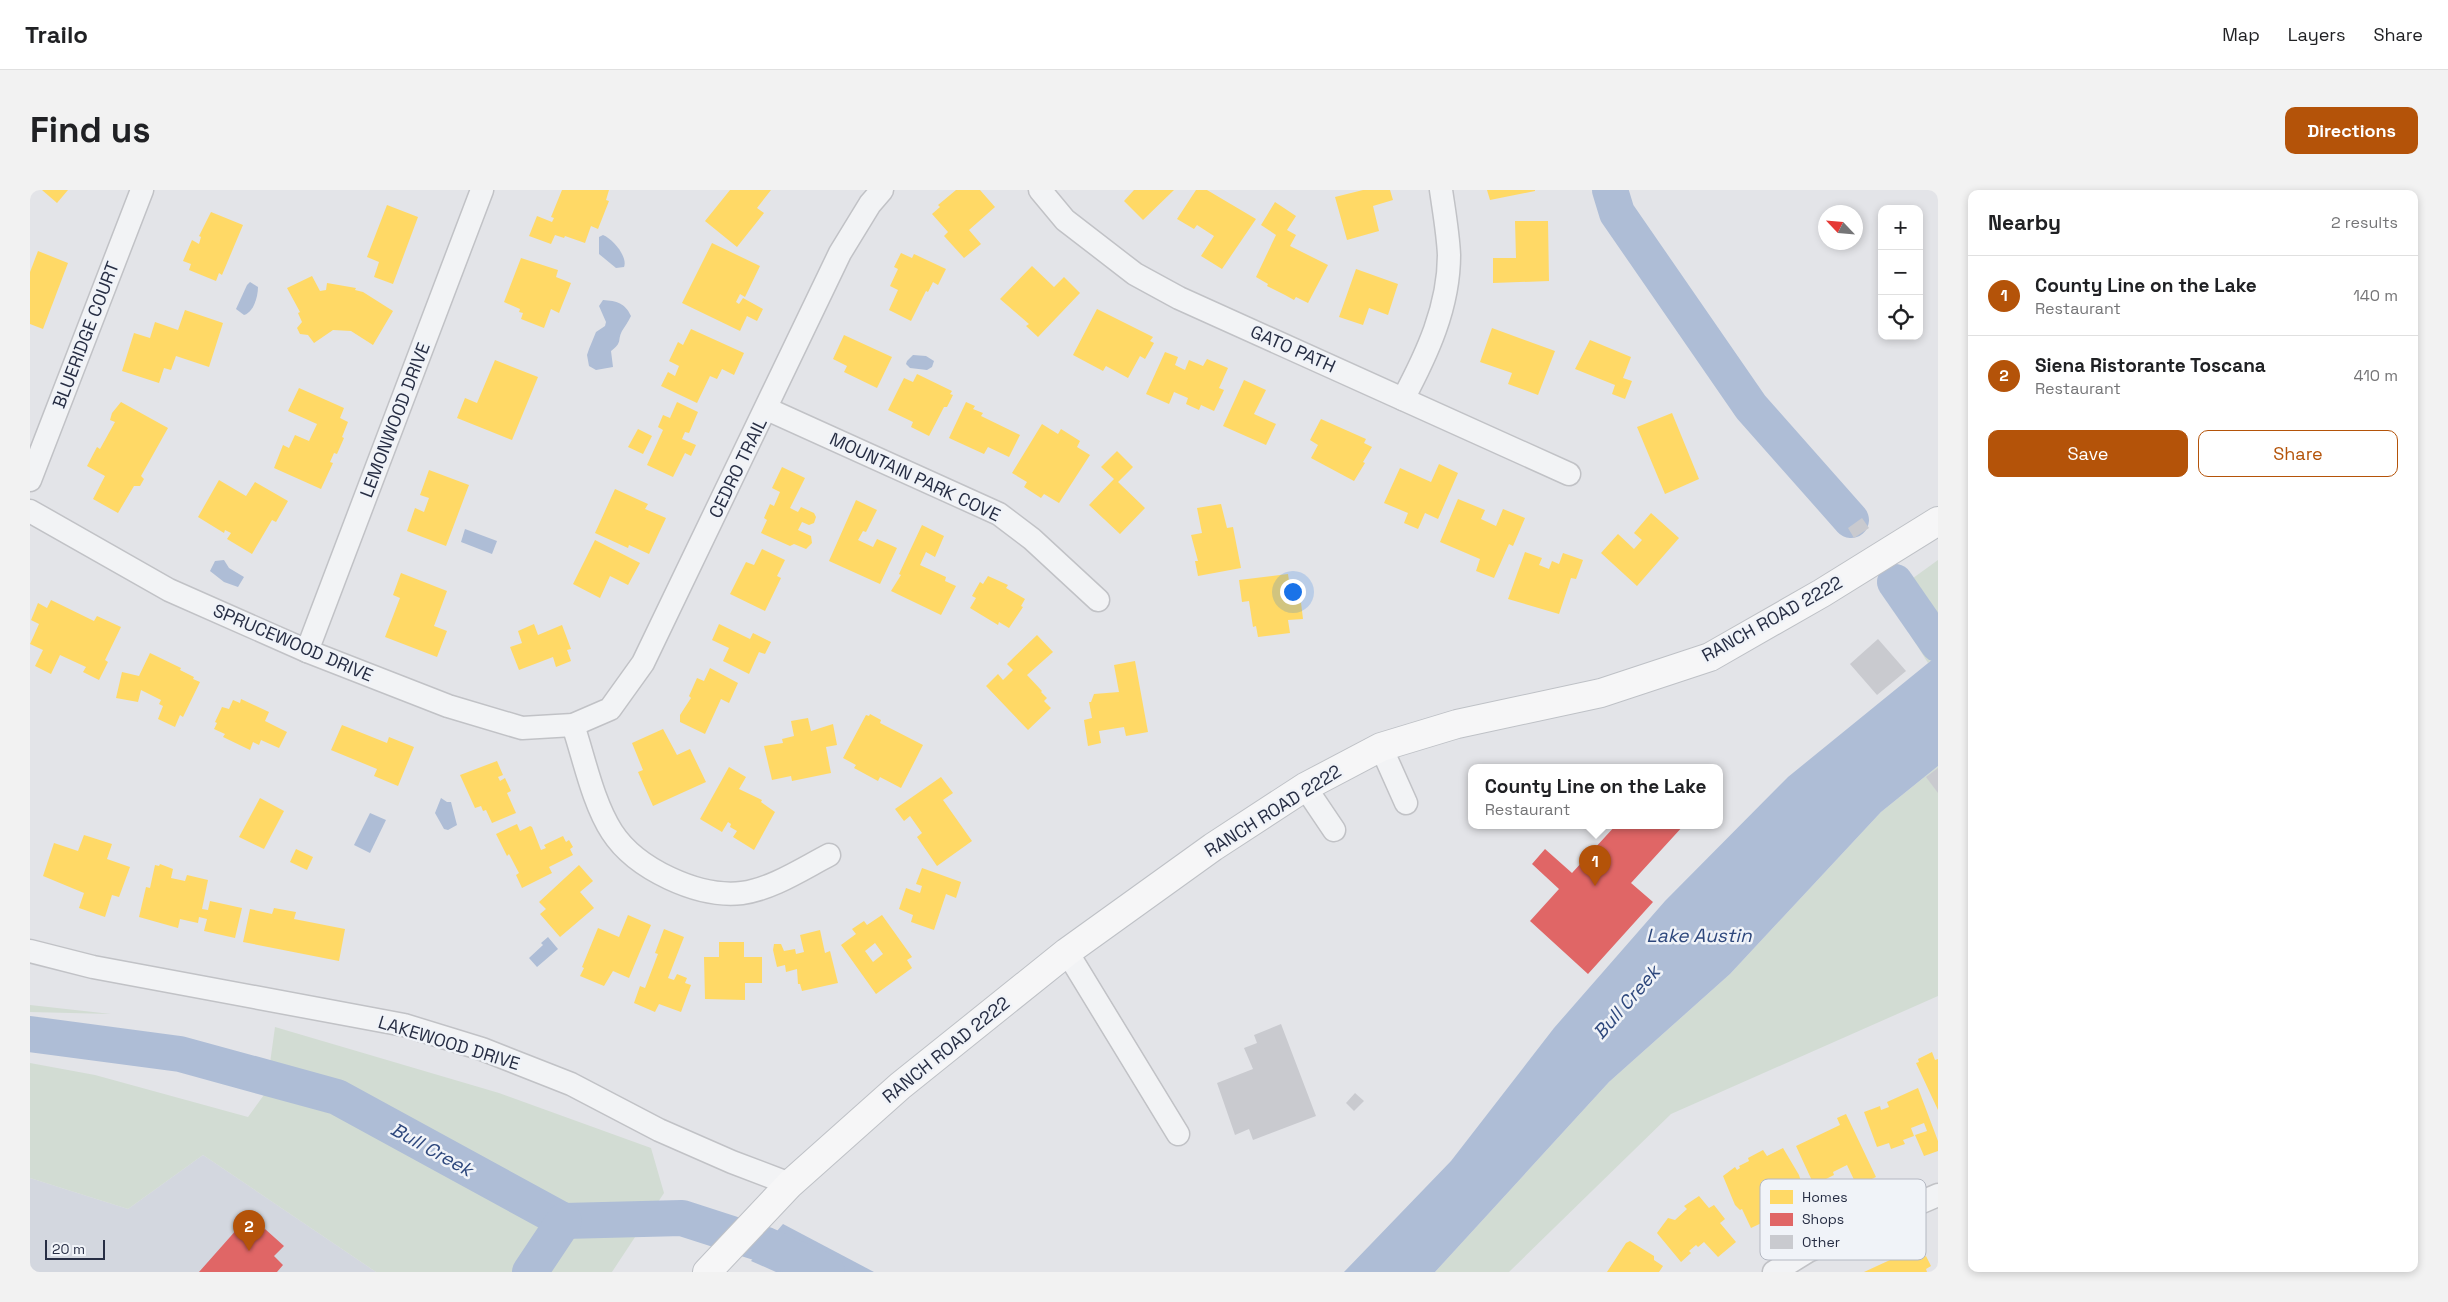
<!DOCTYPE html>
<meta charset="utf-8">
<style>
:root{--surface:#fff;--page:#f2f2f2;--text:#202124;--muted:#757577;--line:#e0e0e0;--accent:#b45309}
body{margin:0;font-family:"Space Grotesk",sans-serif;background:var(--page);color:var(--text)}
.controls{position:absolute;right:15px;top:15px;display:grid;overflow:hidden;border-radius:10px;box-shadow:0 2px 8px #0003}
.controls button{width:45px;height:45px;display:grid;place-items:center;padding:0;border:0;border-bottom:1px solid var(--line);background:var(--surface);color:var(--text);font:25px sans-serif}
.compass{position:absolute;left:1788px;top:15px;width:45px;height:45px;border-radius:50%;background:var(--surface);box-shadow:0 2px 8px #0003;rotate:296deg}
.scale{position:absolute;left:15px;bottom:12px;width:60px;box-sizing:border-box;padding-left:5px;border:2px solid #272e44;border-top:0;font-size:14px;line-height:18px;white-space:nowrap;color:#272e44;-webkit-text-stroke:4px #f0f3f8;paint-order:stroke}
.you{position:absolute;left:1262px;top:401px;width:18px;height:18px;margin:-12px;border:4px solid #fff;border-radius:50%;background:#1a73e8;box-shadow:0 0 0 8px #1a73e833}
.badge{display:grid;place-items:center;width:32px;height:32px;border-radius:50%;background:var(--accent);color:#fff;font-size:16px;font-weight:700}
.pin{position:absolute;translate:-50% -41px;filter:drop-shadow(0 1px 2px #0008)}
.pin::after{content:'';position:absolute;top:26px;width:18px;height:15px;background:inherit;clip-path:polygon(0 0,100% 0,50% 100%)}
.popup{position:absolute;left:1438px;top:574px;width:255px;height:65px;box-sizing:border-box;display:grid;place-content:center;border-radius:10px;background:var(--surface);filter:drop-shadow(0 1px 4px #0005);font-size:16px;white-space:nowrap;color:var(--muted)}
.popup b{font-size:19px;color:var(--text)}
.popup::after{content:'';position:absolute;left:50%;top:100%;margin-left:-10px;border:10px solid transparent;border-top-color:var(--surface)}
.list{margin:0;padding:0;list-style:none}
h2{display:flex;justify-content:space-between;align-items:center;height:65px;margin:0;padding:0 20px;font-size:21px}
h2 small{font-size:16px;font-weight:400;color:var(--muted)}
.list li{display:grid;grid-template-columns:32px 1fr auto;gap:15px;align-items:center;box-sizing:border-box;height:80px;padding:0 20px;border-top:1px solid var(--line)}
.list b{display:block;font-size:19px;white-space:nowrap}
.list p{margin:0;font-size:16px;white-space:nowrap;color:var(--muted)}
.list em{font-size:16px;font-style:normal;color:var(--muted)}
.actions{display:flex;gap:10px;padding:15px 20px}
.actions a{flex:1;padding:11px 0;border:1px solid var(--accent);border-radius:10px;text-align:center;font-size:18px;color:var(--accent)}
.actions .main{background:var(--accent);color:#fff}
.icon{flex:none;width:28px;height:28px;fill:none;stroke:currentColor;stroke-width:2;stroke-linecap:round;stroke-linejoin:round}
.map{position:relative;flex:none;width:1908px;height:1082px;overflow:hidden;border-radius:10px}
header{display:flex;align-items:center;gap:30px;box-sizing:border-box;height:70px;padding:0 25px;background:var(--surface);border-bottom:1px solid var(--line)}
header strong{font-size:24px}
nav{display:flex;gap:28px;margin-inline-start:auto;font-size:18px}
.intro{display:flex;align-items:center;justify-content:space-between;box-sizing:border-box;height:120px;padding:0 30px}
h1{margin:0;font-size:35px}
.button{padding:12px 22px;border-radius:10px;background:var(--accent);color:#fff;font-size:18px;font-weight:700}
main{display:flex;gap:30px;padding:0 30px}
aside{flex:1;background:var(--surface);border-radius:10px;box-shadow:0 2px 8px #0003}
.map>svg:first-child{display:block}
</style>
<header>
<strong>Trailo</strong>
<nav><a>Map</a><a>Layers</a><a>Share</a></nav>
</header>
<div class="intro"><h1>Find us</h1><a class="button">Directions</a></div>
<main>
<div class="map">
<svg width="1908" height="1082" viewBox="0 0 1908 1082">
<rect width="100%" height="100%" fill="#e3e4e8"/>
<!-- built -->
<polygon fill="#d3d7df" points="173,965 346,1082 0,1082 0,988 98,1019"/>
<!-- green -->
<g fill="#d2dcd3">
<polygon points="1908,370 1908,465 1898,473 1857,407"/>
<polygon points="1908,576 1908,806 1641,924 1479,1082 1405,1082 1579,892 1700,784 1851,622"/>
<polygon points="0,815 81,824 0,822"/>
<polygon points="245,837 469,903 621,958 634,1003 582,1082 346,1082 173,965 98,1019 0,988 0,873 65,885 218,927 236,902"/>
</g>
<!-- water -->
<g fill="#aebdd6">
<path d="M573,45c10,4 25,22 21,32l-8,1 -17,-14v-17z"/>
<path d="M220,92l8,5c0,9 -4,25 -14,28l-8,-6 11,-24z"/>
<path d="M573,110c14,1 22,3 28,16 -3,6 -6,10 -9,15 -5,10 1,11 -11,20l2,16 -17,3 -7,-4 -2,-11 2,-6 7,-17 9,-6 1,-4 -7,-16z"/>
<polygon points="883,165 896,166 904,171 902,177 897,180 880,178 876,174 877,171"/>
<polygon points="435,339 467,351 462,364 431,352"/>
<polygon points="194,370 199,378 214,387 208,397 194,392 180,381 185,371"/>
<polygon points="1908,465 1908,576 1851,622 1700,784 1579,892 1405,1082 1314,1082 1421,971 1524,838 1635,711 1758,587"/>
<polygon points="411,608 417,612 421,612 427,635 418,640 414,639 405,623"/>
<polygon points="340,623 356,630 340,663 324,655"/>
<polygon points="518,747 528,759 507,777 499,768 513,755 511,753"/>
<polygon points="753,1034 844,1082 746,1082 721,1071"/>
</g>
<!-- homes -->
<g fill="#ffd966" fill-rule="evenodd">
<polygon points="12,0 38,0 27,13"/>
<polygon points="532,0 579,0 576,10 579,11 568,39 561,36 555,53 535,46 534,48 525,45 521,54 499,46 507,26 522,32 524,28 521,27"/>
<polygon points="700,0 741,0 727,18 734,23 707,57 675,31"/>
<polygon points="926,0 950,0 965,17 939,40 951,54 934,68 914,46 918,42 902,24 910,17 908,15"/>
<polygon points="1104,0 1144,0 1113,30 1094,11"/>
<polygon points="1166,0 1177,0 1226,29 1192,79 1171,66 1184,46 1167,35 1164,39 1147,29"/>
<polygon points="1333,0 1360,0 1363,10 1343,16 1349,41 1317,50 1305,7"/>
<polygon points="1457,0 1505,0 1505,1 1460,10"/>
<polygon points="1245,12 1266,26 1257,40 1266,45 1260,56 1298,75 1278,113 1266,107 1264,110 1255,105 1237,96 1238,94 1226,87 1246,45 1231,35"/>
<polygon points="357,15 388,27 363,94 344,87 349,72 337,67"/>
<polygon points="181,22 213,35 192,85 189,83 186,91 159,80 161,74 153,71 162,50 169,54 171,47 169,46"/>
<polygon points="1485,31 1518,31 1519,91 1463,93 1463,68 1486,68"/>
<polygon points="682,53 730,76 715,107 710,104 706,112 709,114 713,108 733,119 727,131 717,126 710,141 652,113"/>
<polygon points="8,61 38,73 13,139 0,134 0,82"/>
<polygon points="871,63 882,68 884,64 916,79 908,95 903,92 898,102 896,101 881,131 859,120 868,100 860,96 868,79 864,77"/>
<polygon points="491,68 528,80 526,87 541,93 529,123 521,119 514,138 491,129 493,123 489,122 490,119 474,112"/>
<polygon points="1002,76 1024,97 1034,87 1050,103 1008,147 996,136 999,134 970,109"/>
<polygon points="1326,79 1368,94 1358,125 1339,118 1333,135 1309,127"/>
<polygon points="282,86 290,101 296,100 297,93 326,98 325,100 333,102 363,121 343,155 321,141 303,140 284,153 278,145 270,144 267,138 272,132 268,123 270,122 257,98"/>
<polygon points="1067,119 1123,147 1120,151 1124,153 1115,169 1110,166 1098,188 1076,176 1073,181 1043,165"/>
<polygon points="155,120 193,133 179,177 146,166 141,180 134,178 129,193 92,181 104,143 120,148 125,132 148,140"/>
<polygon points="1462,138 1525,161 1508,205 1478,194 1482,183 1450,172"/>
<polygon points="661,139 714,163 704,185 692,179 687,189 680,186 667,213 631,196 638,182 645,186 649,176 639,171 648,152 653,155"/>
<polygon points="814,145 862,167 847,198 814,182 817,176 803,169"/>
<polygon points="1560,150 1601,167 1593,188 1602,191 1595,209 1582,204 1585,195 1545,179"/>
<polygon points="1135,162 1148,167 1145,175 1155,180 1159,170 1173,176 1177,169 1198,178 1189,198 1194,200 1184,221 1171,215 1169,220 1156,214 1158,208 1144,202 1139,214 1116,204"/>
<polygon points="465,170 508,187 482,250 427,228 435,208 447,213"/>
<polygon points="887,184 922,201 920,204 923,205 917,217 914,217 899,246 881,237 883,232 858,220 874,188 883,192"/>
<polygon points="1214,190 1236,200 1224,224 1246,234 1236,255 1193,236"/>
<polygon points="269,198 314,218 310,228 318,232 312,247 314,248 307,264 304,263 300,272 303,273 291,299 244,278 253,255 259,258 265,245 279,251 287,234 258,221"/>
<polygon points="91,212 138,238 111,286 114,289 110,296 104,296 88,323 63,309 75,286 57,276 67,257 70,259 85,232 80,230 82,223"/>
<polygon points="647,212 668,222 659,243 655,242 652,249 666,255 661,266 655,263 643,287 617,275 633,240 628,237 633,225 640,228"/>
<polygon points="936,212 945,216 943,219 953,223 951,226 990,245 979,267 958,257 954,264 919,248"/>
<polygon points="1642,223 1669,289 1635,304 1607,237"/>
<polygon points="1291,229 1336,249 1334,253 1342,257 1333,272 1335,273 1324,291 1281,268 1288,255 1280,250"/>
<polygon points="1012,234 1028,244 1031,239 1050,251 1047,257 1060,265 1029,313 1014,304 1011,308 994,297 997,292 982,283"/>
<polygon points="608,239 622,246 613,264 598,257"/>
<polygon points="1087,261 1103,277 1088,292 1115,318 1090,344 1059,315 1084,289 1071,277"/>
<polygon points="1409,274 1428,283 1408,329 1395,323 1388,339 1374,333 1378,323 1354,313 1370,278 1401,292"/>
<polygon points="752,277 775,288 760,318 768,322 771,317 784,323 786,327 784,333 779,335 772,332 768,340 781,346 782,353 776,359 764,354 760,356 731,343 737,330 734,328 740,314 744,316 750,302 742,298"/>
<polygon points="399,280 439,295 416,356 377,341 385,318 394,322 399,308 390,305"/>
<polygon points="189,290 216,306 225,292 258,311 246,332 242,330 222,364 197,349 201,343 195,340 194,343 168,327"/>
<polygon points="585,299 618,314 615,319 636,328 619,364 599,355 598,358 565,343"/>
<polygon points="1428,309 1455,320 1451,329 1466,336 1473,319 1495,328 1483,356 1479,354 1464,388 1446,381 1450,369 1410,352"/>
<polygon points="826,310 847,320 836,342 833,341 828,350 843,357 847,349 867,358 850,394 799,371"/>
<polygon points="1191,314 1197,338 1203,337 1211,378 1168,386 1165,371 1168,371 1161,345 1172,343 1167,318"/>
<polygon points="1621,323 1649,348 1607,396 1571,363 1588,344 1604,359 1612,350 1604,343"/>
<polygon points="892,335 914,346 905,367 896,362 890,375 916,387 915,391 926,396 911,425 861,401 871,385 869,384"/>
<polygon points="565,350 610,373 598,395 580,386 570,408 543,394"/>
<polygon points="732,359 755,370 747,386 751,388 735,421 700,404 716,372 724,375"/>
<polygon points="1495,362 1512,368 1509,375 1519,379 1522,371 1529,374 1533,363 1553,370 1546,389 1541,388 1529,424 1478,409"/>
<polygon points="371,383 417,401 404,436 417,441 407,467 355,447 370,408 363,405"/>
<polygon points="1258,384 1260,398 1269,396 1273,429 1258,430 1260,443 1228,447 1226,436 1223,437 1219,411 1212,412 1209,390"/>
<polygon points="958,386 978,395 976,398 995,409 991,416 993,417 979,438 969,432 968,435 940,418 946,408 942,406 950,392 953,394"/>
<polygon points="21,410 64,431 67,426 91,437 75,470 78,472 69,490 53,482 56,477 30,465 21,484 5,476 13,460 0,454 9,434 1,430 8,413 17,418"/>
<polygon points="504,434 508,445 532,435 541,459 537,460 541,471 526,477 523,467 489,480 480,457 492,453 488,441"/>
<polygon points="689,434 720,449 723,443 741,452 735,464 729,462 719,484 693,471 699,458 682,450"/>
<polygon points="1007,445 1023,462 997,485 1012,501 1011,502 1017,508 1014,511 1021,518 998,540 956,496 968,484 973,490 983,480 977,474"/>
<polygon points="120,463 151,478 150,480 164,487 163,489 170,492 153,527 150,525 145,537 128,529 133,516 129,514 131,510 111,500 108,512 86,508 92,482 109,486"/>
<polygon points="1105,471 1118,542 1096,546 1094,537 1069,541 1071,553 1058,556 1054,530 1062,528 1059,512 1061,512 1064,504 1089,502 1084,475"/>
<polygon points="680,478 708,493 699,513 691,509 675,544 650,532 650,525 661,508 659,506 667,488 674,491"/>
<polygon points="211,509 239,522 235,531 257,542 249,558 231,550 229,555 223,552 220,560 193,547 195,544 184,539 187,533 185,532 192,517 199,519 203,510 210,513"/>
<polygon points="840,524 851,530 850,533 893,555 871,598 850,587 848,591 824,578 826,575 813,568 836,525 839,526"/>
<polygon points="778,528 781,541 803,534 807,555 796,557 801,583 762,591 761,586 742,590 734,556 753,553 752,549 764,546 761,531"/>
<polygon points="312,535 357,553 359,547 384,557 368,596 344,586 347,579 301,560"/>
<polygon points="633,539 647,565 660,559 676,592 623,616 608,582 613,580 602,553"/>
<polygon points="467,571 473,585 468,587 470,591 475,588 481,601 477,603 486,623 462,633 456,620 453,621 451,616 445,618 430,585"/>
<polygon points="699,577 716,587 709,599 732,610 731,612 745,622 724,660 703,647 707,641 700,637 701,634 698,632 692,642 670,629"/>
<polygon points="911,587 923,603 913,610 942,651 907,676 887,647 892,643 880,626 874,631 865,619"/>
<polygon points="230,608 254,621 234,659 209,647"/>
<polygon points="487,634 490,641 500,636 502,637 511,660 516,658 514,655 533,646 536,652 539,650 543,657 540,659 543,665 519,677 522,683 492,698 486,685 489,683 479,664 477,666 466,644"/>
<polygon points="54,645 82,654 77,669 100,677 89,707 82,705 75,727 49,718 54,703 13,686 24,653 48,661"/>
<polygon points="266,659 283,667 277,680 260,672"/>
<polygon points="130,674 143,679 141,688 155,691 157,685 178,690 172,719 178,720 180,711 212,718 205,748 174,741 177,729 169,727 168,733 150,729 148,738 109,727 116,697 120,698 125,675 129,676"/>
<polygon points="549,675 563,691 550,702 564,718 530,747 510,724 516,719 509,712"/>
<polygon points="892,678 931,692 926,708 916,704 904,740 881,732 883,725 869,719 876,698 890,703 892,696 886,694"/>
<polygon points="244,718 266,722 264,729 315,739 309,771 213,752 220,719 242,724"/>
<polygon points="598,725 621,735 599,788 583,781 574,796 550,786 554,778 552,777 568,738 589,747"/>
<path d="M852,725l30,42 -5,3 5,8 -36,26 -35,-49 15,-11 -4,-5 12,-8 3,4zM845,753l8,11 -10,8 -8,-11z"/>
<polygon points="634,739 654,747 638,788 644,790 647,784 657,788 655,793 661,795 651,822 629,814 625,822 604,813 610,796 615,798 628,764 625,763"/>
<polygon points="790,740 795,763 800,761 808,793 772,801 770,794 768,794 767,779 756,782 755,775 747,777 743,760 744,754 751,754 754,761 765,759 766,764 774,762 770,745"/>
<polygon points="689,752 714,752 714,767 732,767 732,793 715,793 715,810 675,809 674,767 689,767"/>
<polygon points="1902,862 1905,870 1908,869 1908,920 1886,873 1889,872 1888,869"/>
<polygon points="1888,898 1908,951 1908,961 1894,966 1885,945 1897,941 1894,933 1881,938 1884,946 1873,950 1875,954 1861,959 1859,953 1847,957 1834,922 1850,916 1851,920 1859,917 1857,912"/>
<polygon points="1816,924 1846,987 1827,996 1817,975 1803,982 1804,985 1784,995 1766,956 1810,935 1807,928"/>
<polygon points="1753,958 1769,985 1772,995 1760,1003 1747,993 1750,1000 1732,1008 1742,1028 1721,1038 1712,1019 1710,1020 1705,1015 1693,986 1705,977 1707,980 1710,978 1709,976 1719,971 1718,968 1733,960 1737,966"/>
<polygon points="1669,1006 1679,1018 1684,1015 1695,1029 1690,1033 1706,1052 1688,1067 1674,1052 1668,1057 1666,1055 1659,1061 1661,1063 1651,1072 1627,1043 1638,1028 1645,1030 1657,1019 1654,1016"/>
<polygon points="1600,1051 1624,1066 1624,1070 1633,1076 1629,1082 1577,1082 1596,1053"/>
<polygon points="1886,1058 1891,1069 1896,1066 1901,1076 1896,1079 1897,1082 1834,1082"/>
</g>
<!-- shops -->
<g fill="#e06666">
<polygon points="1586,635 1654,635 1601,693 1623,712 1558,784 1500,731 1529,699 1502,674 1515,659 1542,683"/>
<polygon points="208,1038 223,1050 235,1039 254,1056 244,1066 253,1075 247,1082 169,1082"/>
</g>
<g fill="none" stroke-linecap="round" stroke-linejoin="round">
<!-- river -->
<g stroke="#aebdd6" stroke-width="36">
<polyline points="1580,0 1587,23 1721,217 1821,330"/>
<polyline points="1865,392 1908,454"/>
<polyline points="0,844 150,864 307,907 534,1031 652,1028 736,1055 797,1082"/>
<polyline points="500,1082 534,1031"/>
</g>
</g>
<!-- building -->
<g fill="#c9cacf">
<polygon points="1832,328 1839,338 1824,348 1818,338"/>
<polygon points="1848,449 1876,481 1847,505 1820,474"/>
<polygon points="1908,578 1908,603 1896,587"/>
<polygon points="1251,834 1286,926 1223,950 1219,939 1205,945 1187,893 1223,879 1214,858 1227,853 1224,845"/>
<polygon points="1325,903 1334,911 1324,921 1316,913"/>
</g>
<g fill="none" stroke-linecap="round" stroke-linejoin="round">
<defs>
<g id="minor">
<polyline points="1010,0 1035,30 1105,84 1149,108 1539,284"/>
<path d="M1373,209c24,-45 46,-92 46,-144 -1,-22 -5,-44 -8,-65"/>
<polyline points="737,219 969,324 1002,349 1068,410"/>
<polyline points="0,290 112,0"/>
<polyline points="0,321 139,400 277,461 418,516 492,538 543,535 580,519 613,473 810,63 840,14 852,0"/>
<polyline points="277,461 452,0"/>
<path d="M543,535c11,33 20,78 39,107 24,37 86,66 130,61 30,-4 60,-24 87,-38"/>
<polyline points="1351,557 1376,613"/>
<polyline points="1275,597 1304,640"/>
<polyline points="0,761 63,777 374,835 452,859 541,894 629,940 702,972 760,994"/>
<polyline points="1037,762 1148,944"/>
<polyline points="1744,1082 1778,1061 1908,1005"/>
</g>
<polyline id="major" points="677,1082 760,994 870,896 1037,762 1183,657 1275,597 1351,557 1427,534 1571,503 1680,467 1792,403 1908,331"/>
</defs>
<!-- minor casing -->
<use href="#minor" stroke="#c1c2c6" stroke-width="25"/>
<!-- major casing -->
<use href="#major" stroke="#bec1c6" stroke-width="30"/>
<!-- minor -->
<use href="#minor" stroke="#f2f3f5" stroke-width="22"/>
<!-- major -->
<use href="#major" stroke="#f6f6f7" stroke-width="28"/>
</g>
<g text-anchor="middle" stroke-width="5" stroke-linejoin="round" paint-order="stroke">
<!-- street labels -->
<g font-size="18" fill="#272e44" stroke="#f0f3f8">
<text transform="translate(56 145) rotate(-69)" y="6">BLUERIDGE COURT</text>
<text transform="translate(1263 159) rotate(24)" y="6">GATO PATH</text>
<text transform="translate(365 230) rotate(-69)" y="6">LEMONWOOD DRIVE</text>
<text transform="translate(708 278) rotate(-64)" y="6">CEDRO TRAIL</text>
<text transform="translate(885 287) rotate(25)" y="6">MOUNTAIN PARK COVE</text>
<text transform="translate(1742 429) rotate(-29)" y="6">RANCH ROAD 2222</text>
<text transform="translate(263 453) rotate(23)" y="6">SPRUCEWOOD DRIVE</text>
<text transform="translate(1243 621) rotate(-32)" y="6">RANCH ROAD 2222</text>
<text transform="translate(419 853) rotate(17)" y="6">LAKEWOOD DRIVE</text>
<text transform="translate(916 860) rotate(-39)" y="6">RANCH ROAD 2222</text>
</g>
<!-- water labels -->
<g font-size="19" font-style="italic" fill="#2d477c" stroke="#f0f3f8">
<text x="1669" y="752">Lake Austin</text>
<text transform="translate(1596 812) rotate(-49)" y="7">Bull Creek</text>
<text transform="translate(402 959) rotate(29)" y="7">Bull Creek</text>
</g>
</g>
<!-- legend -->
<rect x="1730" y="989" width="166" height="81" rx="8" fill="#f0f3f8" stroke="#b4b8c2" stroke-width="1"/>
<rect x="1740" y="1000" width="23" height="14" fill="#ffd966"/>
<rect x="1740" y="1023" width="23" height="13" fill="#e06666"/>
<rect x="1740" y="1045" width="23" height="14" fill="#c9cacf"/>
<g font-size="14" fill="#272e44">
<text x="1772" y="1012">Homes</text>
<text x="1772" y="1034">Shops</text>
<text x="1772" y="1057">Other</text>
</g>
</svg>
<div class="controls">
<button>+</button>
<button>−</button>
<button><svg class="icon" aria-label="locate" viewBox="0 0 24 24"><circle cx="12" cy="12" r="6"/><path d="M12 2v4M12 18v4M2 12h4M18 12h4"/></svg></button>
</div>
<svg class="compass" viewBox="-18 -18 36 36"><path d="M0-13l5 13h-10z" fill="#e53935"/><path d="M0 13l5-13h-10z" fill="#757577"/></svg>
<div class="scale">20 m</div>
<div class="you"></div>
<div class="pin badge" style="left:1565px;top:696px">1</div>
<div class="popup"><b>County Line on the Lake</b>Restaurant</div>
<div class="pin badge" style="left:219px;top:1061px">2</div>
</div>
<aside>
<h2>Nearby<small>2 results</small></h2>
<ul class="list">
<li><span class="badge">1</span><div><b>County Line on the Lake</b><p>Restaurant</p></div><em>140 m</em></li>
<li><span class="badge">2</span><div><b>Siena Ristorante Toscana</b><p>Restaurant</p></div><em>410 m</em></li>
</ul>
<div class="actions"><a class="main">Save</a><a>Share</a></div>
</aside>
</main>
